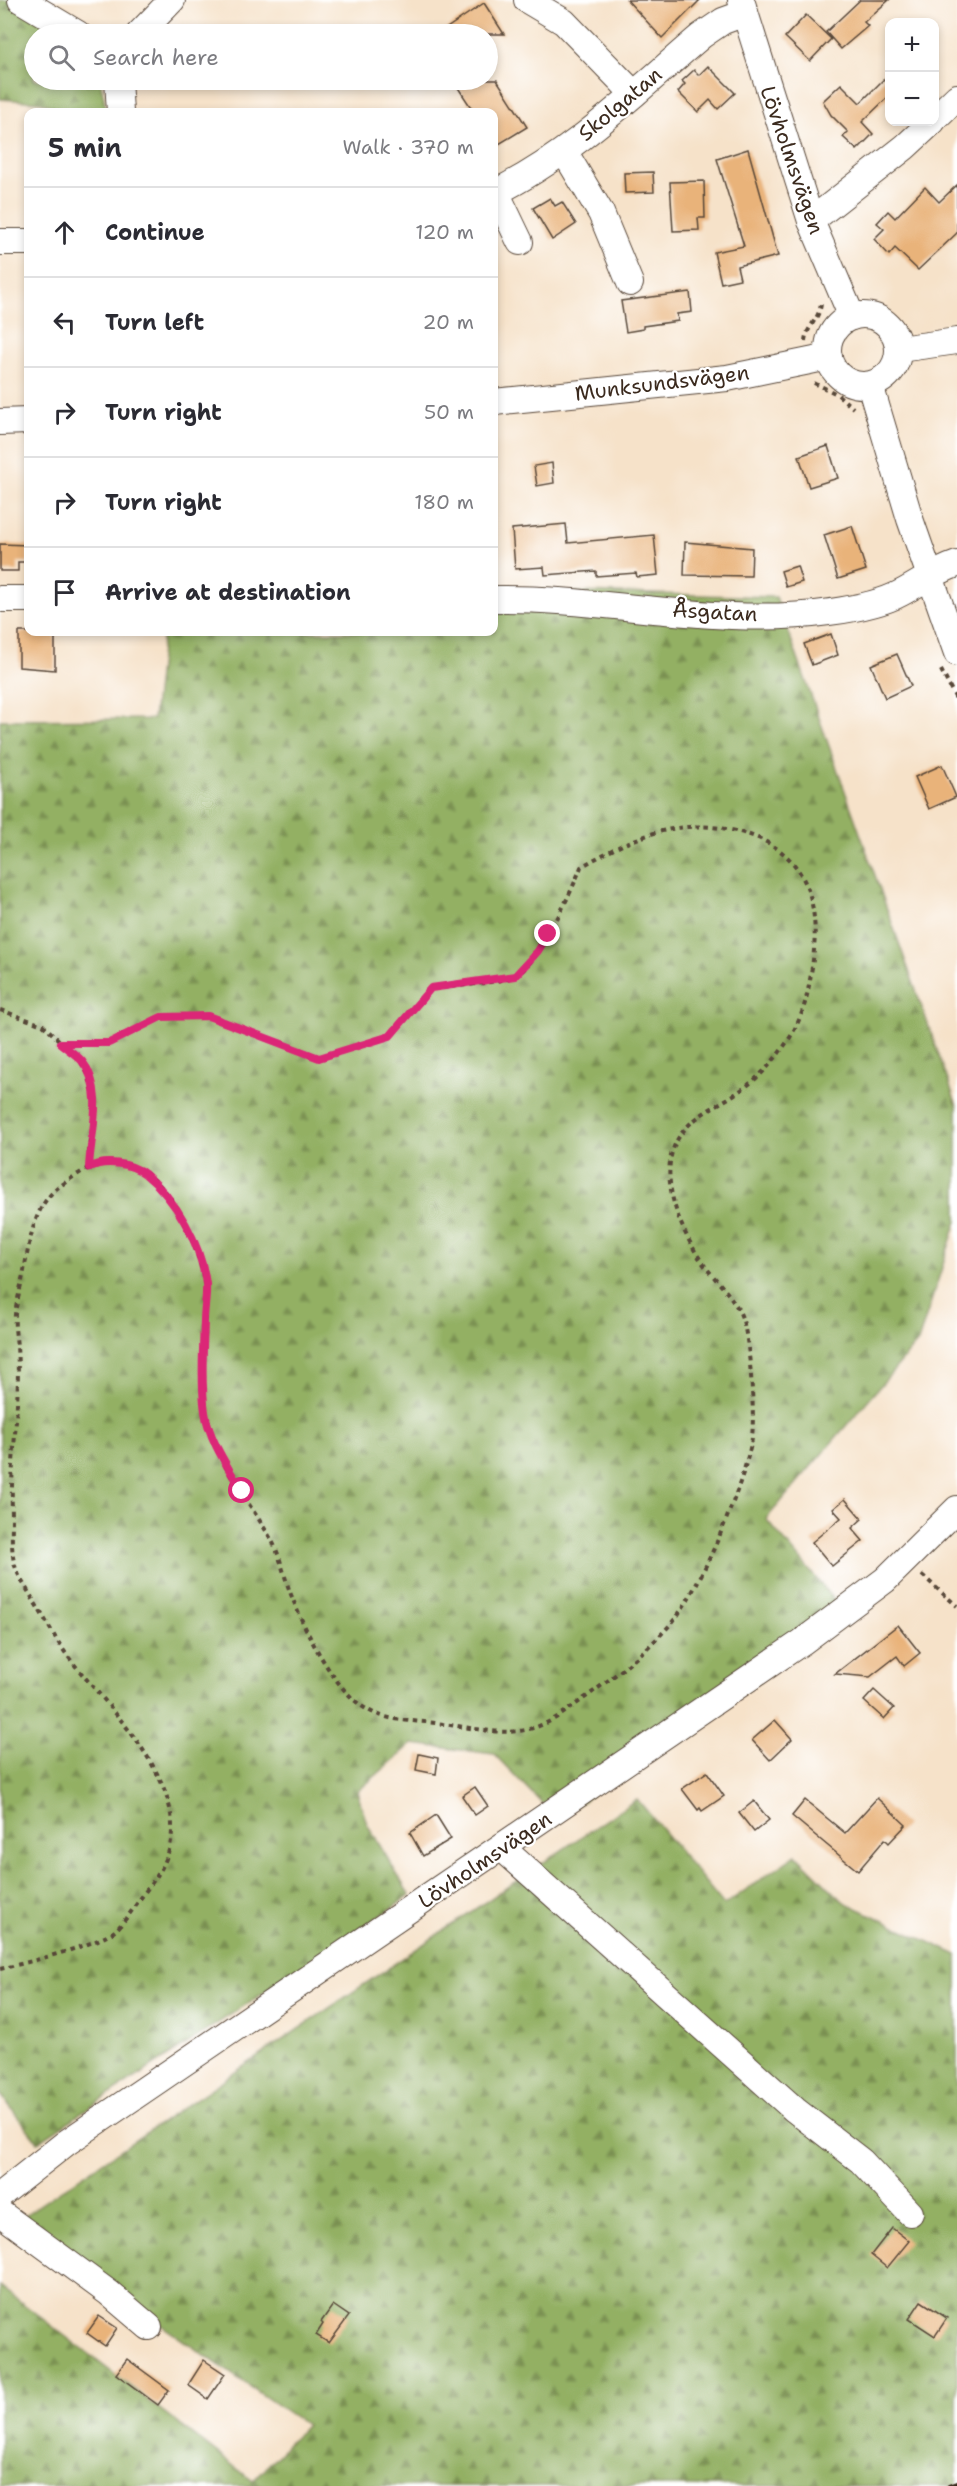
<!DOCTYPE html>
<meta charset="utf-8">
<style>
:root{--surface:#fff;--page:#f2f2f3;--text:#2b2b33;--muted:#7c7c81;--line:#e1e1e2}
body{margin:0;font-family:"Shantell Sans",sans-serif;background:var(--page);color:var(--text)}
.controls{position:absolute;right:18px;top:18px;display:grid;overflow:hidden;border-radius:12px;box-shadow:0 3px 9px #0003}
.controls button{width:54px;height:54px;display:grid;place-items:center;padding:0;border:0;border-bottom:2px solid var(--line);background:var(--surface);color:var(--text);font:30px sans-serif}
.stop{position:absolute;width:18px;height:18px;margin:-14px;border:4px solid #db2777;border-radius:50%;background:#fff}
.stop.end{background:#db2777;border-color:#fff;box-shadow:0 2px 6px #0008}
.list{margin:0;padding:0;list-style:none}
h2{display:flex;justify-content:space-between;align-items:center;height:78px;margin:0;padding:0 24px;font-size:26px}
h2 small{font-size:20px;font-weight:400;color:var(--muted)}
.list li{display:grid;grid-template-columns:39px 1fr auto;gap:18px;align-items:center;box-sizing:border-box;height:90px;padding:0 24px;border-top:2px solid var(--line)}
.list b{display:block;font-size:22px;white-space:nowrap}
.list em{font-size:20px;font-style:normal;color:var(--muted)}
.icon{flex:none;width:33px;height:33px;fill:none;stroke:currentColor;stroke-width:2;stroke-linecap:round;stroke-linejoin:round}
.map{position:relative;flex:none;width:957px;height:2486px;overflow:hidden}
.search{position:absolute;background:var(--surface);box-shadow:0 3px 9px #0003;left:24px;top:24px;width:474px;height:66px;display:flex;align-items:center;gap:15px;box-sizing:border-box;padding:0 21px;border-radius:33px;color:var(--muted);font-size:22px}
.panel{position:absolute;background:var(--surface);box-shadow:0 3px 9px #0003;left:24px;top:108px;width:474px;height:528px;border-radius:12px}
.map>svg:first-child{display:block}
</style>
<div class="map">
<svg width="957" height="2486" viewBox="0 0 957 2486">
<defs>
<pattern id="forest-firs" width="22" height="20" patternUnits="userSpaceOnUse" patternTransform="scale(1.5)"><rect width="22" height="20" fill="#93b063"/><path d="M5 1l3.5 6h-7zM16 11l3.5 6h-7z" fill="#798f51"/></pattern>
</defs>
<rect width="100%" height="100%" fill="#fff"/>
<filter id="ink" filterUnits="userSpaceOnUse"><feTurbulence type="fractalNoise" baseFrequency=".0167" numOctaves="2"/><feDisplacementMap in="SourceGraphic" scale="12" xChannelSelector="R" yChannelSelector="G"/><feConvolveMatrix kernelMatrix="1 2 1 2 8 2 1 2 1" color-interpolation-filters="sRGB"/></filter>
<filter id="wash" filterUnits="userSpaceOnUse"><feTurbulence type="fractalNoise" baseFrequency=".008" numOctaves="4" result="noise"/><feDisplacementMap in="SourceGraphic" scale="24" xChannelSelector="R" yChannelSelector="G"/><feGaussianBlur stdDeviation="1.35" result="paint"/><feColorMatrix in="noise" values="0 0 0 0 0 0 0 0 0 0 0 0 0 0 0 0 0 1.4 0 .05"/><feComposite in="paint" operator="in"/></filter>
<g filter="url(#wash)">
<rect width="100%" height="100%" fill="#f6e2c9"/>
<!-- forest -->
<g fill="url(#forest-firs)" stroke="#676d40" stroke-width="1.5">
<polygon points="0,0 44,0 70,34 34,34 34,80 100,80 107,112 66,112 41,102 0,99"/>
<polygon points="494,590 776,597 957,1106 957,1221 918,1342 766,1519 850,1618 557,1819 494,1754 412,1744 357,1792 367,1824 410,1896 38,2142 0,2095 0,720 153,719 163,632 494,632"/>
<polygon points="637,1799 724,1905 796,1855 844,1902 957,1955 957,2486 0,2486 0,2286 253,2481 306,2425 13,2223"/>
</g>
<g id="blocks">
<!-- building -->
<g fill="#e9b37a">
<polygon points="627,0 700,0 662,38"/>
<polygon points="860,0 889,0 864,22 868,26 841,49 826,32"/>
<polygon points="484,3 504,34 438,34"/>
<polygon points="806,15 831,39 810,61 785,37"/>
<polygon points="708,66 735,93 718,109 710,100 698,112 678,92 685,84 682,81 694,70 699,75"/>
<polygon points="890,73 890,95 862,122 873,134 857,150 843,137 848,132 831,115 823,101 841,84 860,103"/>
<polygon points="453,80 497,80 527,127 494,147 494,112 474,112"/>
<polygon points="748,149 778,256 737,266 740,279 721,283 714,252 744,246 717,159"/>
<polygon points="653,172 654,192 625,193 624,173"/>
<polygon points="704,181 705,218 698,218 699,230 673,231 670,182"/>
<polygon points="957,185 957,233 918,270 895,248 889,255 874,239 884,229 877,223 888,211 895,218 925,187 939,202"/>
<polygon points="550,198 555,206 562,202 576,224 552,240 533,208"/>
<polygon points="690,292 692,312 677,314 678,321 643,326 643,329 626,332 621,301"/>
<polygon points="828,446 838,478 809,487 799,456"/>
<polygon points="552,463 554,483 537,486 534,466"/>
<polygon points="566,524 568,543 654,535 658,575 637,577 636,573 596,576 596,571 545,575 544,567 515,569 512,529"/>
<polygon points="852,526 866,570 838,579 824,535"/>
<polygon points="685,542 752,548 751,576 684,575"/>
<polygon points="0,544 28,545 28,562 18,562 18,571 0,571"/>
<polygon points="797,566 802,582 786,587 781,571"/>
<polygon points="19,632 55,632 55,670 19,667"/>
<polygon points="831,634 838,655 812,665 804,644"/>
<polygon points="897,654 911,686 885,698 871,665"/>
<polygon points="942,765 956,797 929,809 915,777"/>
<polygon points="845,1499 862,1519 852,1528 863,1541 832,1566 812,1542 841,1518 833,1509"/>
<polygon points="898,1625 920,1653 904,1666 897,1656 870,1677 835,1674"/>
<polygon points="874,1690 894,1708 884,1719 864,1701"/>
<polygon points="775,1720 792,1739 770,1760 752,1740"/>
<polygon points="419,1754 438,1758 436,1774 416,1770"/>
<polygon points="707,1772 724,1796 702,1811 700,1808 698,1810 682,1789"/>
<polygon points="475,1787 488,1806 475,1815 462,1796"/>
<polygon points="877,1798 906,1825 889,1843 885,1839 858,1871 792,1816 805,1800 845,1833"/>
<polygon points="754,1801 769,1820 754,1832 739,1813"/>
<polygon points="436,1815 451,1839 423,1856 410,1833"/>
<polygon points="892,2228 909,2241 887,2268 871,2255"/>
<polygon points="921,2301 947,2318 935,2336 909,2319"/>
<polygon points="333,2305 349,2316 329,2343 316,2335 323,2324 321,2322"/>
<polygon points="99,2316 117,2328 105,2346 87,2333"/>
<polygon points="127,2359 169,2390 158,2405 116,2374"/>
<polygon points="204,2360 225,2374 208,2399 188,2385"/>
</g>
</g>
</g>
<g filter="url(#ink)">
<use href="#blocks" fill-opacity="0" stroke="#574638" stroke-width="1.5"/>
<g fill="none" stroke-linecap="round" stroke-linejoin="round">
<defs>
<g id="minor">
<polyline points="21,0 78,34"/>
<polyline points="527,0 564,22 634,94"/>
<polyline points="741,0 811,221 852,317"/>
<polyline points="139,34 172,0"/>
<polyline points="118,80 120,112"/>
<polyline points="934,119 957,97"/>
<polyline points="564,151 601,213 630,283"/>
<polyline points="496,192 520,242"/>
<path d="M494,193c78,-38 141,-101 207,-157l22,-15 22,-8"/>
<polyline points="811,221 905,147 932,122"/>
<polyline points="0,242 28,242"/>
<circle cx="863" cy="350" r="35"/>
<polyline points="899,349 957,341"/>
<polyline points="870,385 910,519 957,653"/>
<polyline points="494,402 727,378 829,357"/>
<polyline points="0,422 28,421"/>
<polyline points="0,599 28,599"/>
<path d="M494,599c111,-2 225,29 336,13 22,-3 51,-8 71,-19 19,-10 35,-22 56,-29"/>
<polyline points="502,1848 795,2110 861,2161 910,2213"/>
<polyline points="0,2195 66,2143 802,1642 885,1580 957,1509"/>
<polyline points="0,2213 109,2293 149,2327"/>
</g>
</defs>
<!-- minor casing -->
<use href="#minor" stroke="#574638" stroke-width="28"/>
<!-- path -->
<g stroke="#574638" stroke-width="4" stroke-dasharray="4.5 4.5" stroke-linecap="butt">
<path d="M805,341c1,-14 15,-22 16,-38"/>
<polyline points="814,383 837,394 853,408"/>
<polyline points="941,670 957,701"/>
<polyline points="0,1010 43,1025 81,1061 89,1075 95,1099 95,1123 90,1144 89,1168"/>
<polyline points="922,1575 957,1606"/>
<path d="M0,1969c25,-6 99,-24 116,-39 12,-12 27,-36 38,-50 59,-80 -42,-165 -87,-225 -12,-16 -21,-35 -32,-52 -7,-13 -18,-27 -21,-41 -3,-15 -2,-32 -2,-46 -2,-58 9,-113 5,-170 -1,-10 -3,-21 -2,-31 0,-6 5,-24 6,-30 8,-33 9,-77 38,-98 11,-8 28,-20 40,-23 60,-13 95,67 105,114 3,14 0,30 0,46 -1,29 -4,64 2,92 10,45 42,84 65,123 10,17 13,39 21,58 13,34 43,95 76,113 23,13 50,10 75,14 47,6 77,18 119,-10 37,-26 76,-54 107,-88 31,-34 72,-136 82,-182 5,-22 -1,-101 -8,-123 -6,-20 -22,-35 -35,-51 -22,-28 -45,-77 -37,-114 9,-39 49,-49 77,-71 17,-13 29,-28 41,-46 15,-24 19,-45 23,-72 12,-80 -15,-131 -100,-140 -49,-4 -90,16 -131,40 -9,24 -44,99 -67,109 -20,8 -61,10 -83,12l-41,48 -71,22 -111,-42 -47,1 -52,26h-49"/>
</g>
<!-- minor -->
<use href="#minor" stroke="#fff" stroke-width="26"/>
<!-- rail -->
<polyline stroke="#3b2a1e" stroke-width="4.5" points="949,2486 957,2483"/>
</g>
</g>
<g fill="none" stroke-linecap="round" stroke-linejoin="round" filter="url(#ink)">
<!-- route -->
<path stroke="#db2777" stroke-width="8" d="M242,1491c-14,-24 -33,-51 -37,-79 -4,-29 -2,-62 -1,-91 0,-12 3,-25 2,-37 -5,-40 -30,-85 -61,-110 -14,-11 -41,-15 -56,-6 1,-33 17,-77 -7,-107 -6,-7 -15,-12 -22,-18h49l52,-26 47,-1 111,42 71,-22 41,-48 84,-12 23,-25 10,-17"/>
</g>
<g text-anchor="middle" stroke-width="4.5" stroke-linejoin="round" paint-order="stroke">
<!-- street labels -->
<g font-size="21" fill="#3b2a1e" stroke="#fff">
<text transform="translate(620 104) rotate(-40)" y="7">Skolgatan</text>
<text transform="translate(792 160) rotate(71)" y="7">Lövholmsvägen</text>
<text transform="translate(662 383) rotate(-7)" y="7">Munksundsvägen</text>
<text transform="translate(715 612) rotate(3)" y="7">Åsgatan</text>
<text transform="translate(485 1860) rotate(-34)" y="7">Lövholmsvägen</text>
</g>
</g>
</svg>
<div class="controls">
<button>+</button>
<button>−</button>
</div>
<div class="stop" style="left:242px;top:1491px"></div>
<div class="stop end" style="left:548px;top:934px"></div>
<div class="search"><svg class="icon" aria-label="search" viewBox="0 0 24 24"><circle cx="10" cy="10" r="6"/><path d="M15 15l6 6"/></svg>Search here</div>
<section class="panel">
<h2>5 min<small>Walk · 370 m</small></h2>
<ul class="list">
<li><svg class="icon" aria-label="ahead" viewBox="0 0 24 24"><path d="M12 20V5M6 11l6-6 6 6"/></svg><div><b>Continue</b></div><em>120 m</em></li>
<li><svg class="icon" aria-label="left" viewBox="0 0 24 24"><path d="M17 20v-9H6M10 6l-5 5 5 5"/></svg><div><b>Turn left</b></div><em>20 m</em></li>
<li><svg class="icon" aria-label="right" viewBox="0 0 24 24"><path d="M7 20v-9h11M14 6l5 5-5 5"/></svg><div><b>Turn right</b></div><em>50 m</em></li>
<li><svg class="icon" aria-label="right" viewBox="0 0 24 24"><path d="M7 20v-9h11M14 6l5 5-5 5"/></svg><div><b>Turn right</b></div><em>180 m</em></li>
<li><svg class="icon" aria-label="arrive" viewBox="0 0 24 24"><path d="M6 21V4h12l-3 4 3 4H6"/></svg><div><b>Arrive at destination</b></div></li>
</ul>
</section>
</div>
